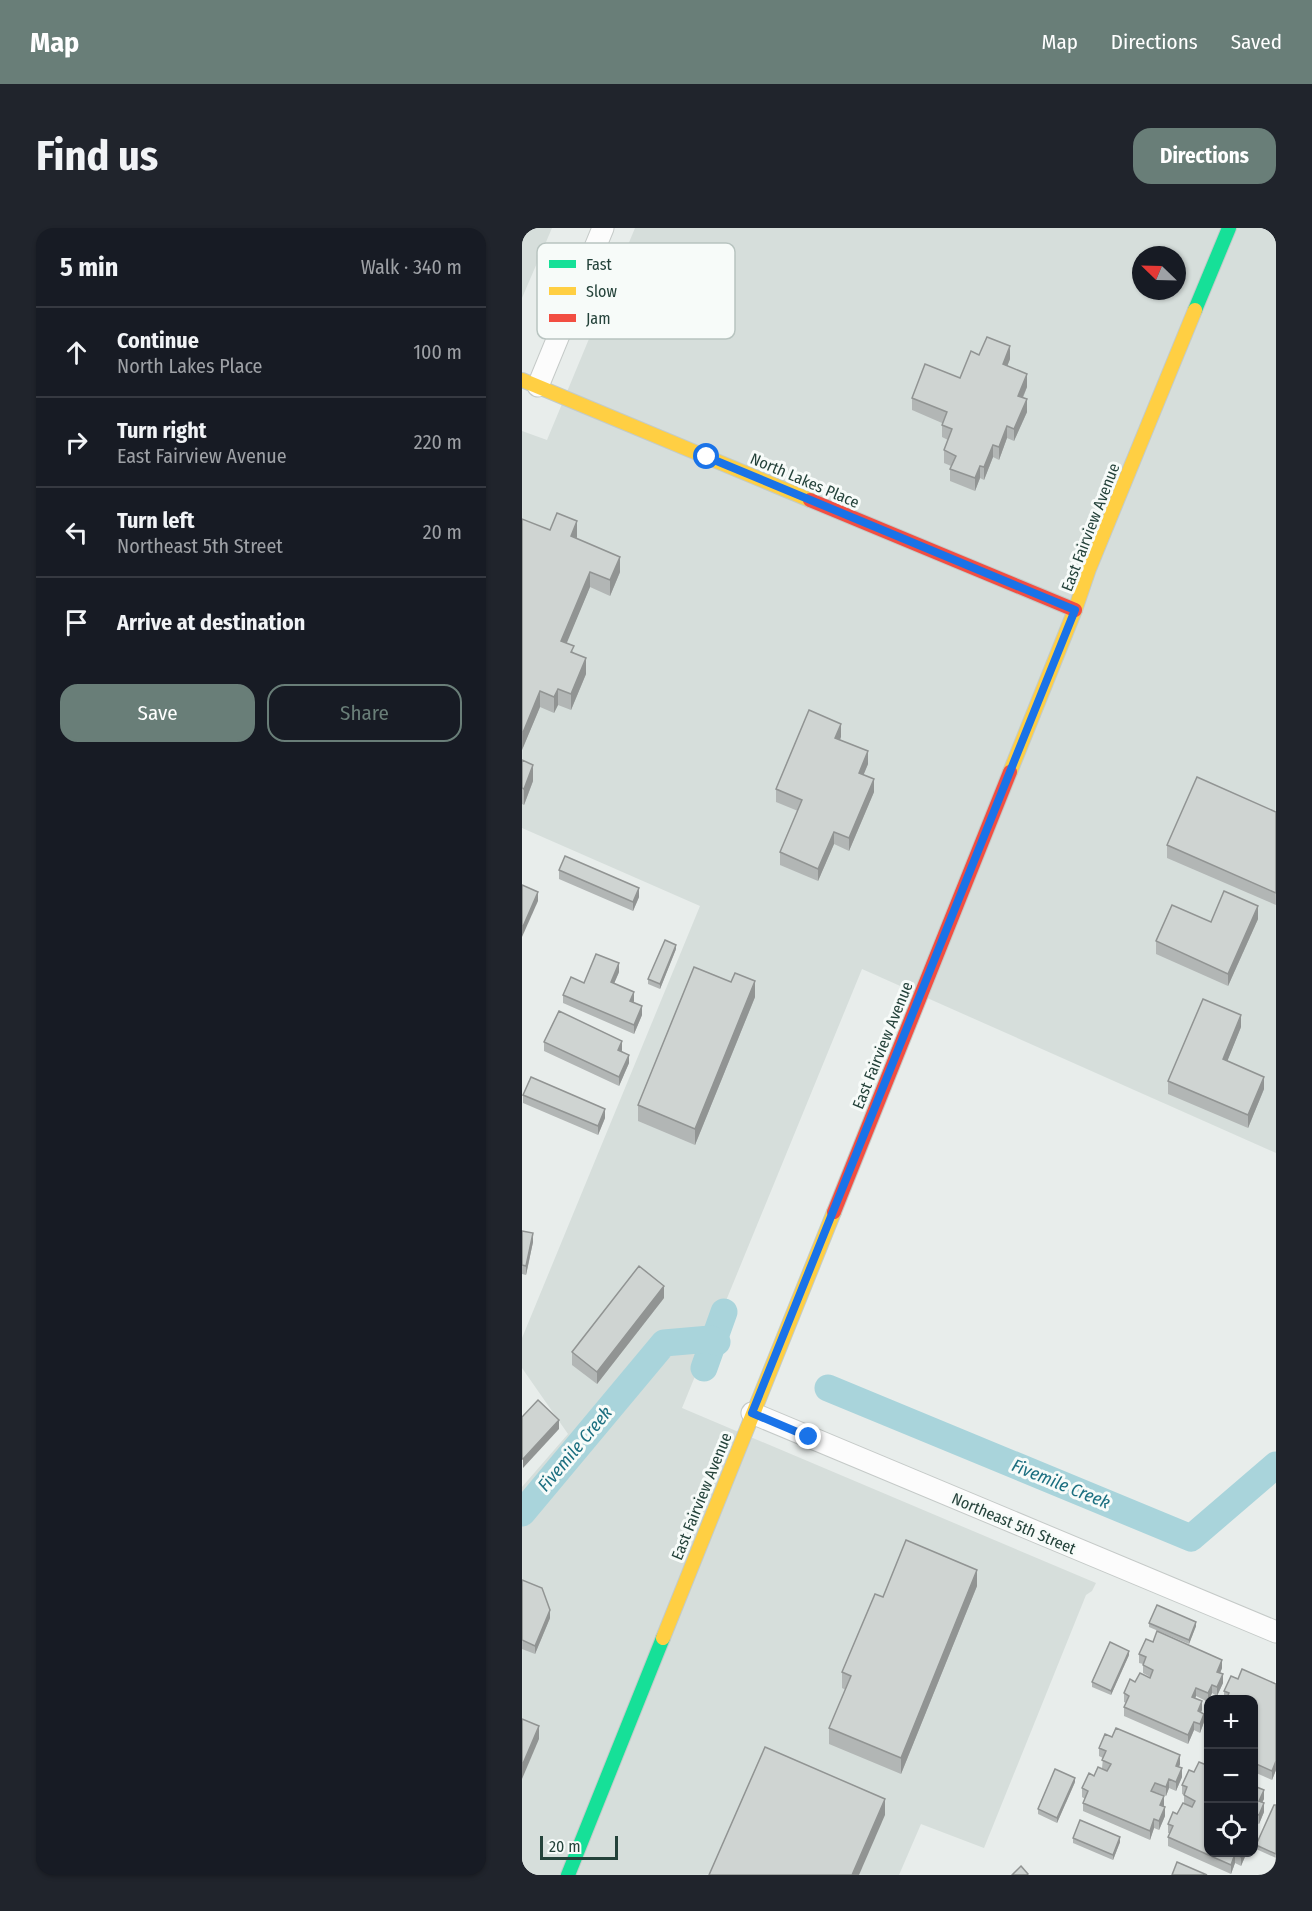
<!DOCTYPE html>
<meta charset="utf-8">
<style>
:root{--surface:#171b24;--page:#20242c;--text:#f1f3f6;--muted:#9ea1a6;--line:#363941;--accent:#697e78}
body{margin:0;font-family:"Fira Sans Condensed",sans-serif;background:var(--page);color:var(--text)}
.controls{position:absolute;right:18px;bottom:18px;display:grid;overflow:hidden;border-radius:12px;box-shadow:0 2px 4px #0004}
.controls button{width:54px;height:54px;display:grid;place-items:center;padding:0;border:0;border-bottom:2px solid var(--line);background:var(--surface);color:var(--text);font:30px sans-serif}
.compass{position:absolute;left:610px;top:18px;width:54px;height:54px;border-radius:50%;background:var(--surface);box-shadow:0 2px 4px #0004;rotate:293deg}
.scale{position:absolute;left:18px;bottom:15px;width:78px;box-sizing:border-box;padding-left:6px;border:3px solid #24423a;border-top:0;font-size:16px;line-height:21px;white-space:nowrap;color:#24423a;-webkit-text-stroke:4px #f7fbf9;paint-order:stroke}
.stop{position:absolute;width:18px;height:18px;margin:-14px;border:4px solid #1a73e8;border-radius:50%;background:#fff}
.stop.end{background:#1a73e8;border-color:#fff;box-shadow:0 2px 6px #0008}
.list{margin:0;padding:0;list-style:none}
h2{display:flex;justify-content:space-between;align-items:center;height:78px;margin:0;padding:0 24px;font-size:26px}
h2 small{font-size:20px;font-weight:400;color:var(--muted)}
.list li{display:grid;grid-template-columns:39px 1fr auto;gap:18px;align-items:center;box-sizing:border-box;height:90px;padding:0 24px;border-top:2px solid var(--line)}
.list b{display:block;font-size:22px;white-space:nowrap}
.list p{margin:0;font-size:20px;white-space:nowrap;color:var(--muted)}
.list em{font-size:20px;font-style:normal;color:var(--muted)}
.actions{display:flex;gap:12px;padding:18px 24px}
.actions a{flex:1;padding:14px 0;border:2px solid var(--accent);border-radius:18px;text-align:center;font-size:21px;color:var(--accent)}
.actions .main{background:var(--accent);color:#fff}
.icon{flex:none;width:33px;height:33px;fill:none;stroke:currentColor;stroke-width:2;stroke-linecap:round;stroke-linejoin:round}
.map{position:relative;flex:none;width:754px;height:1647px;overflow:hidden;border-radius:18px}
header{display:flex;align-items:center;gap:36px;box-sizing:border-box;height:84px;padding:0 30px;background:var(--accent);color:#fff}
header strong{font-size:28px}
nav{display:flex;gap:33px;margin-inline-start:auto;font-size:21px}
.intro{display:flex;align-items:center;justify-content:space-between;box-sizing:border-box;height:144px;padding:0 36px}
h1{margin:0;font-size:42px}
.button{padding:15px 27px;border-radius:18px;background:var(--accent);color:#fff;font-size:21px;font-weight:700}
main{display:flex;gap:36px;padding:0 36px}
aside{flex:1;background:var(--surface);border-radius:18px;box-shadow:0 2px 4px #0004}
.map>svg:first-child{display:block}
</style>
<header>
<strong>Map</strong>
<nav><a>Map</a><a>Directions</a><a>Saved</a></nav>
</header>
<div class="intro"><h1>Find us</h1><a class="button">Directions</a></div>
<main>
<aside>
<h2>5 min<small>Walk · 340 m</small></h2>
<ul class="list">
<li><svg class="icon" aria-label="ahead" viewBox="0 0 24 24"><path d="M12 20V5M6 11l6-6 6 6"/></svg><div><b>Continue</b><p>North Lakes Place</p></div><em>100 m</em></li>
<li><svg class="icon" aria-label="right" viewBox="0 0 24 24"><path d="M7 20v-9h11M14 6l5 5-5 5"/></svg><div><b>Turn right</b><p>East Fairview Avenue</p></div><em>220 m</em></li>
<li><svg class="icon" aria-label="left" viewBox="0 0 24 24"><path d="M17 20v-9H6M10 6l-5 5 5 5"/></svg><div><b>Turn left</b><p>Northeast 5th Street</p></div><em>20 m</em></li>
<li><svg class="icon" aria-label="arrive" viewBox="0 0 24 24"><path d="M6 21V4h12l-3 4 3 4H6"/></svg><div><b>Arrive at destination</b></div></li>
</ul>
<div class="actions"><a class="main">Save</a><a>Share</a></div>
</aside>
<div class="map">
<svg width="754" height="1647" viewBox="0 0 754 1647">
<rect width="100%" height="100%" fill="#e8edeb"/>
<!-- built -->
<g fill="#d6dedb" fill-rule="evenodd">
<polygon points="0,0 30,0 0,70"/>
<path d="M113,0h641v925l-414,-184 -180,439 414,175 -4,8 -6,4 -102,253 -63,-24 -22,51h-377v-388l46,-53 -46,-66v-30l178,-432 -178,-78v-397l25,9zM619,27h36v36h-36z"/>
</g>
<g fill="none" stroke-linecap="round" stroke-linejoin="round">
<!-- canal -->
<g stroke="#a9d4db" stroke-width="27">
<polyline points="182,1140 202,1084"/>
<polyline points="306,1160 669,1310 754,1237"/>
<polyline points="0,1285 142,1115 188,1111 195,1114"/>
</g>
<defs>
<g id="street">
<polyline points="16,158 81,0"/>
<polyline points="230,1185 754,1404"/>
</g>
<g id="fast">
<polyline points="673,82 707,0"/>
<polyline points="46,1647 141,1410"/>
</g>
<g id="slow">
<polyline points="0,152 288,272"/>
<polyline points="488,544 553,382 567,341 673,82"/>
<polyline points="141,1410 312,984"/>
</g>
<g id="jam">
<polyline points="288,272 553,382"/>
<polyline points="312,984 488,544"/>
</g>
</defs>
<!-- street casing -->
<use href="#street" stroke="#c5cac8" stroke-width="23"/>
<!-- fast casing -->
<use href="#fast" stroke="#c3cbc8" stroke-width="16"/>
<!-- slow casing -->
<use href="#slow" stroke="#c3cbc8" stroke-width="16"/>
<!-- jam casing -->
<use href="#jam" stroke="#c3cbc8" stroke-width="16"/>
<!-- street -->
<use href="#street" stroke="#fcfcfc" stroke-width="21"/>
<!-- fast -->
<use href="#fast" stroke="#16e098" stroke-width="14"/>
<!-- slow -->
<use href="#slow" stroke="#ffcf43" stroke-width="14"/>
<!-- jam -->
<use href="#jam" stroke="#f24e42" stroke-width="14"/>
</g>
<!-- wall -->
<g fill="#b2b6b5">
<polygon points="457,127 488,131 485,138 505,159 501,170 505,184 492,213 485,210 477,232 471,229 462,252 458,250 453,263 428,253 428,241 429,238 422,235 422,222 426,212 420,209 420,195 390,182 390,170 438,150"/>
<polygon points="28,302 55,309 54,311 98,344 88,368 68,359 44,415 52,425 64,446 49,482 36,477 32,485 18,479 0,522"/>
<polygon points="319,509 318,512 346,536 341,547 352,564 327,623 312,616 296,653 258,637 258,624 276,583 254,574 254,561"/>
<polygon points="0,532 11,553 2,577 0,576"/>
<polygon points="754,584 754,677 645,630 645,617"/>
<polygon points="37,642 117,669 111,683 37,651"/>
<polygon points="736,691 706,758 634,726 634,713 689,694"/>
<polygon points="154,721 138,761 126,756 126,751"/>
<polygon points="97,744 92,755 112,773 111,775 120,787 112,806 41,775 41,767 62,755"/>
<polygon points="209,754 233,769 173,917 116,893 116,877"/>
<polygon points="719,799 705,833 742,861 726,900 646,866 646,853"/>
<polygon points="22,814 100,822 100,823 107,835 97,858 22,823"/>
<polygon points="1,867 83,890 76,907 1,875"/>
<polygon points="0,1003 11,1014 4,1047 0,1046"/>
<polygon points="142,1070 75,1156 50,1137 50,1124"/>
<polygon points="0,1352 28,1390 13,1426 0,1421"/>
<polygon points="455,1358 379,1546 307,1516 307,1500 324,1462 320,1460 320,1444 361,1369"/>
<polygon points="627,1395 674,1398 667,1416 627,1399"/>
<polygon points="617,1426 700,1440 698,1445 701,1455 695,1468 690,1465 686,1474 674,1468 673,1470 680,1482 679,1484 682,1494 678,1505 672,1502 666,1516 602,1488 602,1479 604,1475 602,1474 602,1465 613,1454 628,1449 621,1445 621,1436 617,1435"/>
<polygon points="607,1427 589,1467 570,1459 570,1454"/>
<polygon points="716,1451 754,1456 754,1542 750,1552 732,1544 732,1472 702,1472 702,1463"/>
<polygon points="687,1496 687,1525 684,1524 684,1516 686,1512 684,1511 684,1502"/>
<polygon points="577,1520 658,1536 657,1539 660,1549 654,1563 647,1560 644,1568 633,1564 642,1577 643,1588 637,1602 632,1600 628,1612 561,1583 561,1575 563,1571 560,1569 560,1560 580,1540 581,1530 577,1528"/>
<polygon points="667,1542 725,1624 719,1638 713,1635 709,1646 646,1618 646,1609 648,1605 646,1605 646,1596 655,1586 662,1575 662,1567 660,1566 660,1557"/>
<polygon points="553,1554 535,1595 516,1586 516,1581"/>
<polygon points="732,1558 742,1571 740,1574 742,1584 737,1596 732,1594 732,1595"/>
<polygon points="754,1577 754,1630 734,1621 734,1617"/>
<polygon points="551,1610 598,1614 591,1632 551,1615"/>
</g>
<!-- shaded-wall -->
<g fill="#919493">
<polygon points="488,118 488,131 481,149 481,136"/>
<polygon points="505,146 505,159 496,180 496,168"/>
<polygon points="505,171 505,184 492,213 492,201"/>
<polygon points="485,198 485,210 477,232 477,219"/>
<polygon points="471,217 471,229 462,252 462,239"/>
<polygon points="458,238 458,250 453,263 453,250"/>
<polygon points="55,293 55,309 49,324 49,308"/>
<polygon points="98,329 98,344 88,368 88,352"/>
<polygon points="68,344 68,359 39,429 39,413"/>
<polygon points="64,430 64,446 49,482 49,466"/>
<polygon points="36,461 36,477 32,485 32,469"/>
<polygon points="18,463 18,479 0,522 0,507"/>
<polygon points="319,496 319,509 313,522 313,510"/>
<polygon points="346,523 346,536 337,558 337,545"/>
<polygon points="11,537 11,553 2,577 2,561"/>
<polygon points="352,551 352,564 327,623 327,610"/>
<polygon points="312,604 312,616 296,653 296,641"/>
<polygon points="117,660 117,669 111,683 111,674"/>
<polygon points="16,664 16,673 0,709 0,701"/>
<polygon points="736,678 736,691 706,758 706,746"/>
<polygon points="154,717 154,721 138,761 138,756"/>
<polygon points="97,735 97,744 89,763 89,754"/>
<polygon points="233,753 233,769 173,917 173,901"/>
<polygon points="112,764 112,773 108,782 108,773"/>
<polygon points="120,778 120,787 112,806 112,797"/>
<polygon points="719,787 719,799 701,844 701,831"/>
<polygon points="100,813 100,822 96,830 96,822"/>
<polygon points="107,827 107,835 97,858 97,849"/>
<polygon points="742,849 742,861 726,900 726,887"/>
<polygon points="83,881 83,890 76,907 76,898"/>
<polygon points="11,1005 11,1014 4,1047 4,1038"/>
<polygon points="142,1058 142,1070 75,1156 75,1144"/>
<polygon points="37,1192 37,1201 1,1240 1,1231"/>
<polygon points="455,1342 455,1358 379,1546 379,1530"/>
<polygon points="28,1382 28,1390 13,1426 13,1418"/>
<polygon points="674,1394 674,1398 667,1416 667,1412"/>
<polygon points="607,1423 607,1427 589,1467 589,1463"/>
<polygon points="700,1432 700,1440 695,1453 695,1444"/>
<polygon points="701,1446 701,1455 695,1468 695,1459"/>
<polygon points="690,1457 690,1465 686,1474 686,1465"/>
<polygon points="674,1460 674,1468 670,1478 670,1469"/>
<polygon points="680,1473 680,1482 676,1491 676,1483"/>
<polygon points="682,1486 682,1494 678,1505 678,1496"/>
<polygon points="672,1494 672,1502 666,1516 666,1507"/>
<polygon points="17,1498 17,1511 0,1551 0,1538"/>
<polygon points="658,1527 658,1536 654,1546 654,1538"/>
<polygon points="754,1533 754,1542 750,1552 750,1543"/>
<polygon points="660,1540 660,1549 654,1563 654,1554"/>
<polygon points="553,1550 553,1554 535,1595 535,1590"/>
<polygon points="647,1551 647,1560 644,1568 644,1559"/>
<polygon points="742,1562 742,1571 737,1581 737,1573"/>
<polygon points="642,1568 642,1577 638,1585 638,1577"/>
<polygon points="363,1571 363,1587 337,1647 330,1647"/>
<polygon points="742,1575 742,1584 737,1596 737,1587"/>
<polygon points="643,1579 643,1588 637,1602 637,1593"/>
<polygon points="632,1591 632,1600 628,1612 628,1603"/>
<polygon points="598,1609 598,1614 591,1632 591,1627"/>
<polygon points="721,1624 725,1624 719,1638 719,1629"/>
<polygon points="713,1626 713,1635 709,1646 709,1637"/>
</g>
<!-- building -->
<g fill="#cfd4d2" stroke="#919493" stroke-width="1.5">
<polygon points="465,109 488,118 481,136 505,146 496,168 505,171 492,201 485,198 477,219 471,217 462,239 458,238 453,250 428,241 434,228 422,222 430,201 420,197 425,184 390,170 403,136 438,150 449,123 457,127"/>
<polygon points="35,285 55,293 49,308 98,329 88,352 68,344 39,413 52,418 49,424 64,430 49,466 36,461 32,469 18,463 0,507 0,291 28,302"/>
<polygon points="287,482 319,496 313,510 346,523 337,545 352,551 327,610 312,604 296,641 258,624 280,572 254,561"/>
<polygon points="0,532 11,537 2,561 0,560"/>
<polygon points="675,549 754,584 754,665 645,617"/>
<polygon points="43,628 117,660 111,674 37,642"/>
<polygon points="0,657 16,664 0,701"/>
<polygon points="702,663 736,678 706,746 634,713 650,677 689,694"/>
<polygon points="143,712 154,717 138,756 126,751"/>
<polygon points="74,726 97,735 89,754 112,764 108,773 120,778 112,797 41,767 49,749 62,755"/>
<polygon points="172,739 209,754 213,745 233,753 173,901 116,877"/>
<polygon points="681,771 719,787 701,831 742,849 726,887 646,853"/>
<polygon points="37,783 100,813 96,822 107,827 97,849 22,814"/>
<polygon points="9,849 83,881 76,898 1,867"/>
<polygon points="0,1003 11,1005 4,1038 0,1037"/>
<polygon points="117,1038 142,1058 75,1144 50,1124"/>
<polygon points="16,1172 37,1192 1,1231 0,1231 0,1189"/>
<polygon points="384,1312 455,1342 379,1530 307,1500 329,1448 320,1444 353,1366 361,1369"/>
<polygon points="0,1352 20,1360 28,1382 13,1418 0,1412"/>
<polygon points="635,1377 674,1394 667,1412 627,1395"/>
<polygon points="635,1403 700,1432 695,1444 701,1446 695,1459 690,1457 686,1465 674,1460 670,1469 680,1473 676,1483 682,1486 678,1496 672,1494 666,1507 602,1479 607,1468 602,1465 608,1451 613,1454 618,1445 628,1450 631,1442 621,1437 624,1429 617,1426 624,1411 631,1414"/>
<polygon points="588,1414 607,1423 589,1463 570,1454"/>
<polygon points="720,1441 754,1456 754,1533 750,1543 732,1535 732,1472 704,1472 707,1465 702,1463 709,1448 716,1451"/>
<polygon points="0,1491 17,1498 0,1538"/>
<polygon points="594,1500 658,1527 654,1538 660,1540 654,1554 647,1551 644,1559 633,1555 629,1563 642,1568 638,1577 643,1579 637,1593 632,1591 628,1603 561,1575 566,1563 560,1560 567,1545 572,1548 576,1539 585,1543 589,1536 580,1532 584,1523 577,1520 583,1506 590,1509"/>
<polygon points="243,1519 363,1571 330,1647 187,1647"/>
<polygon points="677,1534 687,1538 687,1624 721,1624 719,1629 713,1626 709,1637 646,1609 651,1598 646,1596 651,1584 655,1586 661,1575 670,1579 673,1573 662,1567 665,1559 660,1557 667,1542 672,1544"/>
<polygon points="533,1541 553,1550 535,1590 516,1581"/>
<polygon points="732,1558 742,1562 737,1573 742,1575 737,1587 732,1585 732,1586"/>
<polygon points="752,1577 754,1577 754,1626 734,1617"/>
<polygon points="558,1592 598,1609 591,1627 551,1610"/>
<polygon points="655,1634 685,1647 650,1647"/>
<polygon points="499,1638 506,1646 505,1647 490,1647"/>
</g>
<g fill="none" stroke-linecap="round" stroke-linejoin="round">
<!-- route -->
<polyline stroke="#1a73e8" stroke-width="8" points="185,229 553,382 230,1185 287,1209"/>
</g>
<g text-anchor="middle" stroke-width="6" stroke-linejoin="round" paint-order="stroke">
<!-- street labels -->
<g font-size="16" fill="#24423a" stroke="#f7fbf9">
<text transform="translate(283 252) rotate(23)" y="6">North Lakes Place</text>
<text transform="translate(568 299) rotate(-69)" y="6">East Fairview Avenue</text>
<text transform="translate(360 817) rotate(-68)" y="6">East Fairview Avenue</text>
<text transform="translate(179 1268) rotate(-68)" y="6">East Fairview Avenue</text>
<text transform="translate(492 1295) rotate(23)" y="6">Northeast 5th Street</text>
</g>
<!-- water labels -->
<g font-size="18" font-style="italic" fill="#1c6f80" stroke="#f7fbf9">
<text transform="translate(53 1221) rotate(-50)" y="6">Fivemile Creek</text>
<text transform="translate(539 1256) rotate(22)" y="6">Fivemile Creek</text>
</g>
</g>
<!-- legend -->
<rect x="15" y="15" width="198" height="96" rx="9" fill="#f7fbf9" stroke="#b8c4c0" stroke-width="1.5"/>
<rect x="27" y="32" width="27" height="8" fill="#16e098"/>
<rect x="27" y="59" width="27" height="8" fill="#ffcf43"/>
<rect x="27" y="86" width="27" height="8" fill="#f24e42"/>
<g font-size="16" fill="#24423a">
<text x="64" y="42">Fast</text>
<text x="64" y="69">Slow</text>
<text x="64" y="96">Jam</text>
</g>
</svg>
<div class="controls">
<button>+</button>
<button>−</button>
<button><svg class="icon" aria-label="locate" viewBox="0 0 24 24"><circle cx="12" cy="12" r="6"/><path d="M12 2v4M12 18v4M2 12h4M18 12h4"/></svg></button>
</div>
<svg class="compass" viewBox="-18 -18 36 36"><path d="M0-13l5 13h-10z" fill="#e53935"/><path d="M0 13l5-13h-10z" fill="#9ea1a6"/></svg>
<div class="scale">20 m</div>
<div class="stop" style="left:185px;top:229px"></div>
<div class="stop end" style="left:287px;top:1209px"></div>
</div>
</main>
